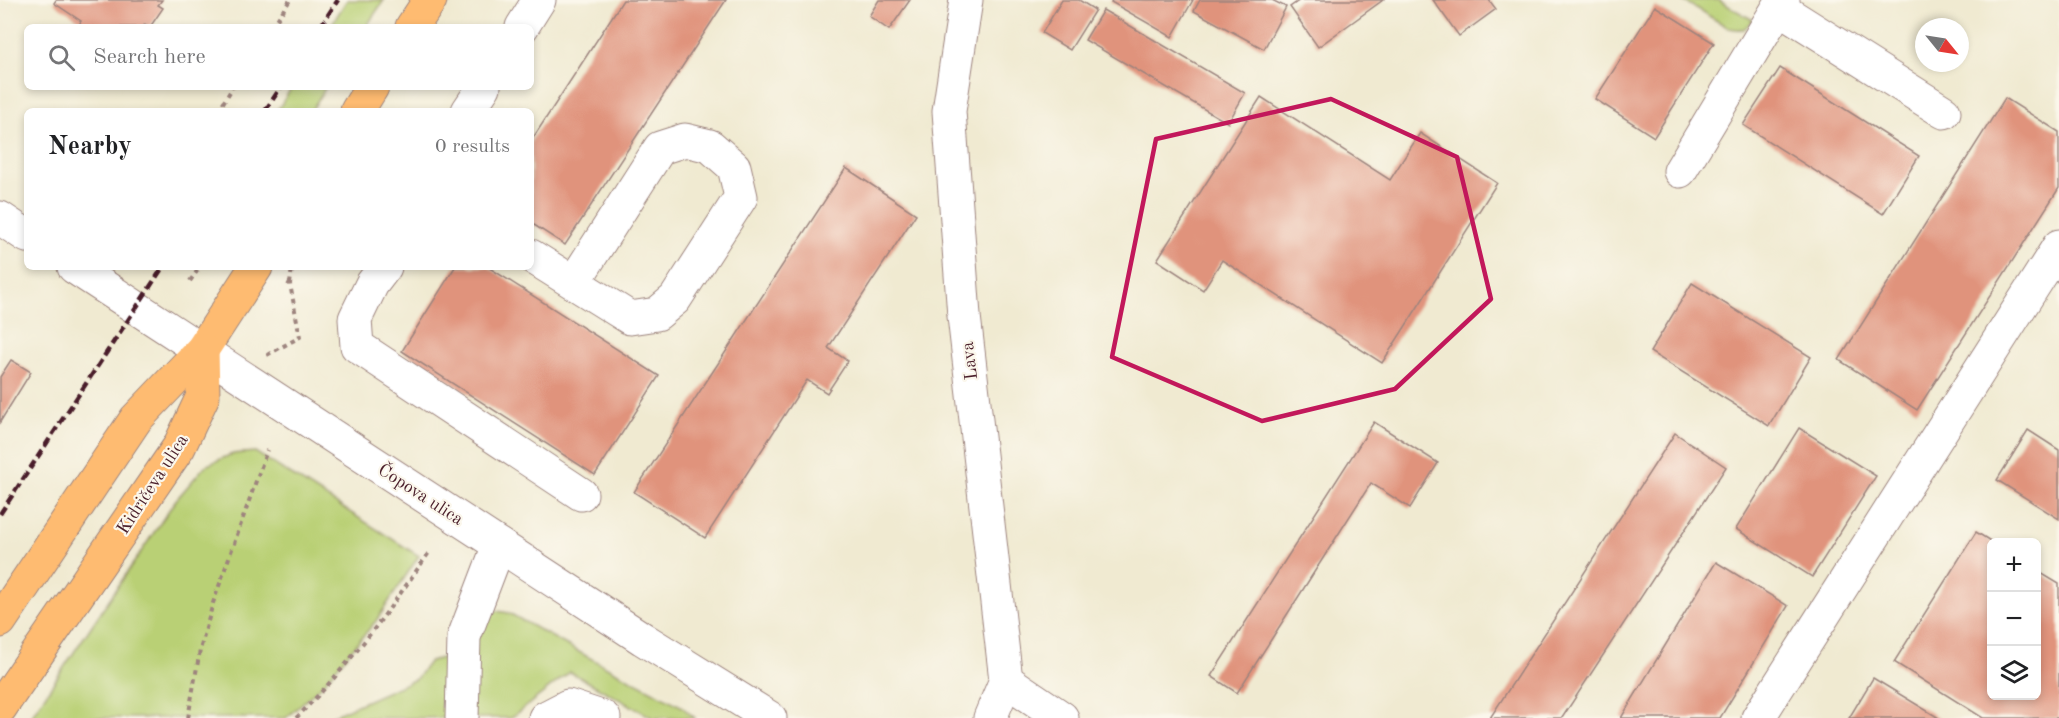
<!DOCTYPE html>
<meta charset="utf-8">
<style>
:root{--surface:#fff;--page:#f2f2f2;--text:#202124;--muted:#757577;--line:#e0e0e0}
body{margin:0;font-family:"Old Standard TT",serif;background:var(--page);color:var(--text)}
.controls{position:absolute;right:18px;bottom:18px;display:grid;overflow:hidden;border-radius:9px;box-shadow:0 3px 9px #0003}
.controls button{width:54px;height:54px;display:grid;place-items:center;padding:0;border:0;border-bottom:2px solid var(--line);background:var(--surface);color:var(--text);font:30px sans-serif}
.compass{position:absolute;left:1915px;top:18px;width:54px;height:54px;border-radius:50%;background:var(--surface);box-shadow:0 3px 9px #0003;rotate:120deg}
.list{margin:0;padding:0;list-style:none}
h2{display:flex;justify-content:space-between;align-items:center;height:78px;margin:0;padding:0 24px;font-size:26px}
h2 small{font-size:20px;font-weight:400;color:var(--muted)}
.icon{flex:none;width:33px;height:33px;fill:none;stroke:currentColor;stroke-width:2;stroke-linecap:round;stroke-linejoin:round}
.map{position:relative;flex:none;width:2059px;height:718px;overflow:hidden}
.search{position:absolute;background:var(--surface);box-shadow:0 3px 9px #0003;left:24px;top:24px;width:510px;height:66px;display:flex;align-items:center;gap:15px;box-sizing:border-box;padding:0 21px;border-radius:9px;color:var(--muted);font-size:22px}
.panel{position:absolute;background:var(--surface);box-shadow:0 3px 9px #0003;left:24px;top:108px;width:510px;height:162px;border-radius:9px}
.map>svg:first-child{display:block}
</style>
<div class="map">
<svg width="2059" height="718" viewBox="0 0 2059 718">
<rect width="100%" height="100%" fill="#fbf7ec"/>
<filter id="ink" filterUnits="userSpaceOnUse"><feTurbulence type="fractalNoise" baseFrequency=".0167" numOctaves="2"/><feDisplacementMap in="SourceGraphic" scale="12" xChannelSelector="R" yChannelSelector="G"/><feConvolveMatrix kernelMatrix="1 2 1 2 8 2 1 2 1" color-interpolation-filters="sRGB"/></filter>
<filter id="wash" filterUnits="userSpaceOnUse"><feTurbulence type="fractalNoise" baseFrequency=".008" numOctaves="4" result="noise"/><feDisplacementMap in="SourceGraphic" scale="24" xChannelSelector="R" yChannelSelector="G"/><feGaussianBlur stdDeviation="1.35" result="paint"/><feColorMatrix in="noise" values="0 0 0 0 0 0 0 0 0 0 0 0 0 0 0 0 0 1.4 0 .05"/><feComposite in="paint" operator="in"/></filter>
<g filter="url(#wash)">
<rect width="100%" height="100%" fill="#f0ead1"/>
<!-- green -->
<g fill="#b9d075" stroke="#827850" stroke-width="1.5">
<polygon points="347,0 384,0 366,27 330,27"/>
<polygon points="1682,0 1718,0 1753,20 1743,30 1729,28"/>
<polygon points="292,87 326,87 311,111 277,111"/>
<polygon points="255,452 419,556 376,621 321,686 286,718 30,718 175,501 205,466 232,454"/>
<polygon points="485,609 509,613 588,657 681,706 695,718 653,718 570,672 511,718 328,718 416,679 430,661 442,658 459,659"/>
</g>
<g id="blocks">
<!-- building -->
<g fill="#e0937b">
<polygon points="56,0 162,0 158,5 163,8 150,27 145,24 143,27 78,27 81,21 54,3"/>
<polygon points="623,0 726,0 565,245 531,223 531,141"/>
<polygon points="879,0 910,0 889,30 869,16"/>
<polygon points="1062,0 1079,0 1095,10 1070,50 1042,33"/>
<polygon points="1112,0 1193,0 1172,37 1111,2"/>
<polygon points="1200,0 1272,0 1286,7 1264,49 1194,11"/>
<polygon points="1300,0 1383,0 1318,47 1290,7"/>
<polygon points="1433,0 1489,0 1496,9 1459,36"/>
<polygon points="1655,6 1714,43 1654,137 1595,99"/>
<polygon points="1103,10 1245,93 1228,123 1085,40"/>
<polygon points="1780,68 1919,156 1883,214 1743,125"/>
<polygon points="1261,97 1390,180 1420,133 1497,183 1382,363 1222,260 1203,290 1157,260"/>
<polygon points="2005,98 2059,132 2059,188 1917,410 1839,360"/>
<polygon points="846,168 916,214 828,348 848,361 827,393 807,380 705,538 634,492"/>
<polygon points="455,267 488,267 659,376 595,475 402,351"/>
<polygon points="1692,283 1811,357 1769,426 1650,352"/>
<polygon points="11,360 31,372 0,422 0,377"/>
<polygon points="1374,422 1438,463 1410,508 1371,483 1237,693 1211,676"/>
<polygon points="1799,428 1876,476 1812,577 1736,529"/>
<polygon points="2028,430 2059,450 2059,519 1997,480"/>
<polygon points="1675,433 1726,467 1562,718 1490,718"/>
<polygon points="1976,532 1992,542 1992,696 2036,696 2036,570 2059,584 2059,718 1983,718 1894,662"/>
<polygon points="1716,562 1788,606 1720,718 1621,718"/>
<polygon points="1873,678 1939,718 1849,718"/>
</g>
</g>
</g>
<g filter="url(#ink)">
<use href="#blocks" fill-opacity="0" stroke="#9d847e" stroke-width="1.5"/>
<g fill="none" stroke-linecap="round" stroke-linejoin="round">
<defs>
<g id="minor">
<polyline points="966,0 949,111 964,316 1006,680 990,718"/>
<polyline points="1779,8 1944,112"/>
<polyline points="522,27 539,0"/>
<polyline points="468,111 484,87"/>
<polyline points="1680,171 1783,0"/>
<polyline points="0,218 27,236"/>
<polyline points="531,256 630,318 657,314 675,299 741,197 734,167 710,146 685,140 660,148 574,282"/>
<polyline points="74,267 643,639 770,718"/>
<polyline points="385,267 372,284 355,319 357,346 581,494"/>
<polyline points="1006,680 1062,718"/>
<polyline points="462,718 464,637 499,545"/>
<polyline points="545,718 568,706 604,718"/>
<polyline points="1758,718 2059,246"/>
</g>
<g id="major">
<polyline points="412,27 430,0"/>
<polyline points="357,111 372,87"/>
<polyline points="0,621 136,419 202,350 256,267"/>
<polyline points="0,708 179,447 203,396 202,350"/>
</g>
</defs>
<!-- minor casing -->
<use href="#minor" stroke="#9d847e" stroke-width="35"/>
<!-- major casing -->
<use href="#major" stroke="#9d847e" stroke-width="35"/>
<!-- path -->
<g stroke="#9d847e" stroke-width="4" stroke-dasharray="4.5 4.5" stroke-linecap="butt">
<polyline points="272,27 290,0"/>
<polyline points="218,111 233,87"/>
<polyline points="190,281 200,267"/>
<polyline points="290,284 292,267"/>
<polyline points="267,355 300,337 290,284 284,281"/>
<polyline points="188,718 200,650 213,603 267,450"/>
<path d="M296,718c53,-52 92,-106 134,-167"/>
</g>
<!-- minor -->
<use href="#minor" stroke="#fff" stroke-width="33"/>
<!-- major -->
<use href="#major" stroke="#febb71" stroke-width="33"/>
<!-- rail -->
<g stroke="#4a1f2b" stroke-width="4.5" stroke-dasharray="9 4.5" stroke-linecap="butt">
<polyline points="320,27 338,0"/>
<polyline points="265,111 281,87"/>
<polyline points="0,514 163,267"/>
</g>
</g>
</g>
<!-- marked area -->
<path fill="none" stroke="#c2185b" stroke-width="4.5" stroke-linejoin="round" d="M1331,99l126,58 34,142 -96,90 -133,32 -150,-64 44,-218z"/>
<g text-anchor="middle" stroke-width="4.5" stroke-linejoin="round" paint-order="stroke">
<!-- street labels -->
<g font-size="18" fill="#4a1f2b" stroke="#fbf7ec">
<text transform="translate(969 361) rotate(-97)" y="6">Lava</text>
<text transform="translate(152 484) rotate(-57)" y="6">Kidričeva ulica</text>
<text transform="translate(421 494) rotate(33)" y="6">Čopova ulica</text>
</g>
</g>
</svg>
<div class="controls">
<button>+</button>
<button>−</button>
<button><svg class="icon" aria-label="layers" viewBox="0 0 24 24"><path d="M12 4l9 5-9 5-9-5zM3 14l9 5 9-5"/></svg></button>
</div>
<svg class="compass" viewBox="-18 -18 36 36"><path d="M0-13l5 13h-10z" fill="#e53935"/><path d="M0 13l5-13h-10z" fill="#757577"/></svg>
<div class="search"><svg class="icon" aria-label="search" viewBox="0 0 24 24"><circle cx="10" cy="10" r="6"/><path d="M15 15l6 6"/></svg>Search here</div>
<section class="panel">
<h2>Nearby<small>0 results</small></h2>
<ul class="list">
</ul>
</section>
</div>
